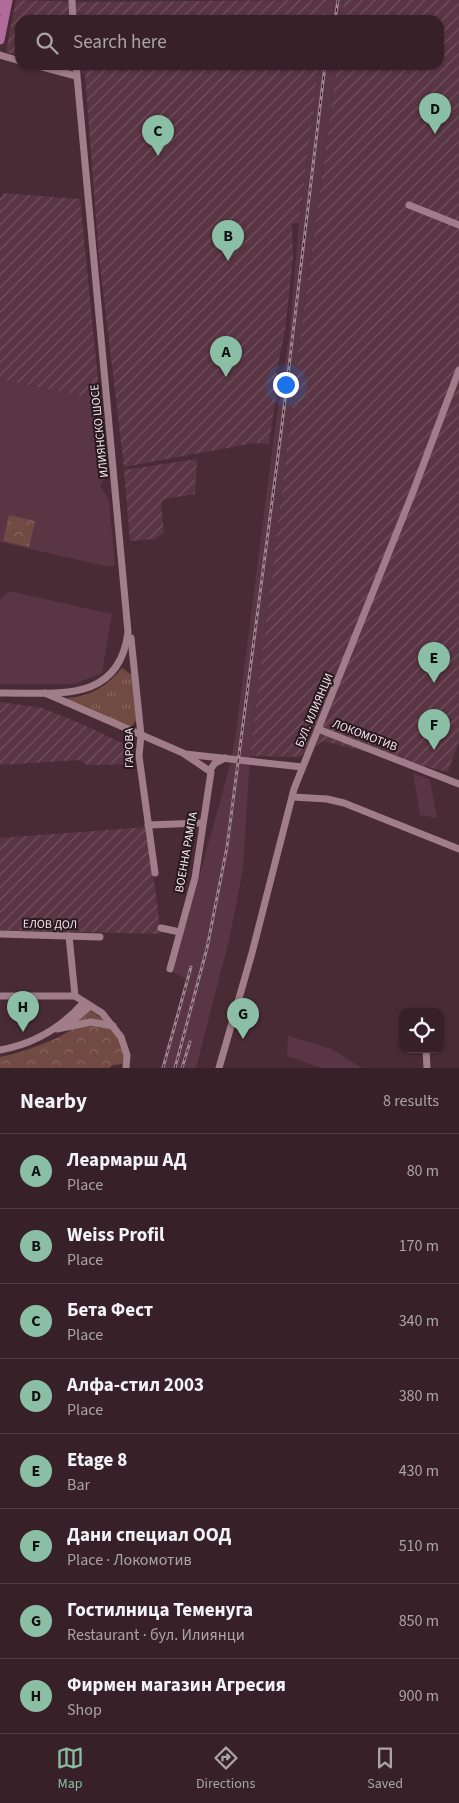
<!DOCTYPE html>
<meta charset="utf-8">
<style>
:root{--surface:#372028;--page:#422d34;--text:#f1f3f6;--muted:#aaa3a8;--line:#513e45;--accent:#8abfa5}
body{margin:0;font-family:"Source Sans 3",sans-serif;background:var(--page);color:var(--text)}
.controls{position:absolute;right:15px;bottom:15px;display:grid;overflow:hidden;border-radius:10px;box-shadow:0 1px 4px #0004}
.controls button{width:45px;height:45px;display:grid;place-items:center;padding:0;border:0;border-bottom:1px solid var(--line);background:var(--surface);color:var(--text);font:25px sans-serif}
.you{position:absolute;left:285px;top:384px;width:18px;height:18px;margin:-12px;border:4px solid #fff;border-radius:50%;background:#1a73e8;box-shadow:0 0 0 8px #1a73e833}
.badge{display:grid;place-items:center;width:32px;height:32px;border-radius:50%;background:var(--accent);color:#111;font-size:16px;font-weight:700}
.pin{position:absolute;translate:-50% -41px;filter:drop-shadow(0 1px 2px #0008)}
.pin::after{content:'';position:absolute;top:26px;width:18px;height:15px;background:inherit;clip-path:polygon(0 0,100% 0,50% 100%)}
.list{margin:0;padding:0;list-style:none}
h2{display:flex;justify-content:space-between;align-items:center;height:65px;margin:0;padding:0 20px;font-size:21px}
h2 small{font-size:16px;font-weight:400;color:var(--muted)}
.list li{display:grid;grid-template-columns:32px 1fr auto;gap:15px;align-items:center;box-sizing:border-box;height:75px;padding:0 20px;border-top:1px solid var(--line)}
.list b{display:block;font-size:19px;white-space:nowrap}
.list p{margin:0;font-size:16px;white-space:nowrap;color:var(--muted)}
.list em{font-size:16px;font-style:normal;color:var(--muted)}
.icon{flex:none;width:28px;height:28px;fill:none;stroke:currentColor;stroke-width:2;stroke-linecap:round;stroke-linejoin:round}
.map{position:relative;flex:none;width:459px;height:1068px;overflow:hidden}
.search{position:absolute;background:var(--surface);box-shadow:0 1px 4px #0004;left:15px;right:15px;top:15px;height:55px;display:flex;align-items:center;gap:12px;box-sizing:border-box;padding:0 18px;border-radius:15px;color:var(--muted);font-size:19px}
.sheet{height:665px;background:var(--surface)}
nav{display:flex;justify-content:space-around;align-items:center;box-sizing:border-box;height:70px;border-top:1px solid var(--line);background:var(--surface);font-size:14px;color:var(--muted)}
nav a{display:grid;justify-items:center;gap:2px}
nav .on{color:var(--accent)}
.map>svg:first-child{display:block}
</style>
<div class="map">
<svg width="459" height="1068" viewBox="0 0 459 1068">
<defs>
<pattern id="industrial-furrows" width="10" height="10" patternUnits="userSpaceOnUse" patternTransform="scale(1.25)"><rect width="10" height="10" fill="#5a3543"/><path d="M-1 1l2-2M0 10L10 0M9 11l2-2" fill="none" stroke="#72525e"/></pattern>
<pattern id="grass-tufts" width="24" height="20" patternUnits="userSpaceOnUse" patternTransform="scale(1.25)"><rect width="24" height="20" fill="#714b43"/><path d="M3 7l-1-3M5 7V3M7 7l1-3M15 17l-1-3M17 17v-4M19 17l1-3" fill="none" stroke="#86655e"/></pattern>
<pattern id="park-crowns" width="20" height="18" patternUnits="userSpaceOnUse" patternTransform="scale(1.25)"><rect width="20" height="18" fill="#714b43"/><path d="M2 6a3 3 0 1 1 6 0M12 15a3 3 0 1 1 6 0" fill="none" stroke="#86655e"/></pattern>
</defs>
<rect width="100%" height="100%" fill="#492b36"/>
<!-- built -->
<g fill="#5a3543">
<polygon points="326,0 344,0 342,20 324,20"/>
<polygon points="319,65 337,65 301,331 250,756 243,868 230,936 196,1068 161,1068 186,979 173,972 230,765 236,732 273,443 289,336 299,223"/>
<polygon points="0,379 100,400 106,466 106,474 100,486 109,500 115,565 109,567 0,542"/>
<polygon points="9,591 112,614 102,673 74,684 0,684 0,600"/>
<polygon points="413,773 430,780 437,818 420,815"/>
<polygon points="288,1036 332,1049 362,1068 321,1068 287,1056"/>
</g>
<!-- industrial -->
<g fill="url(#industrial-furrows)">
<polygon points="16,0 77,2 326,0 324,20 20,20 20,56 6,52"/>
<polygon points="344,0 459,0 459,740 448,772 323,741 299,757 250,756 301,331 337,65 439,65 439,20 342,20"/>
<polygon points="54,65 319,65 299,223 292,223 293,257 285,331 276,373 279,376 269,444 254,443 124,467 99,257 85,74"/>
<polygon points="3,193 80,199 100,400 0,379 0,197 2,197"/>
<polygon points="197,459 195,494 164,499 161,503 164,533 154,539 130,541 124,470"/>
<polygon points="0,702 42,708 82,724 126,745 127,750 132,750 134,764 87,765 80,760 0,765"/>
<polygon points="147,827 161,934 0,930 0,838"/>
</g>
<!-- grass -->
<g fill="url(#grass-tufts)">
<path d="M122,668l10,7 5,44 -5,7h-6l-59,-26 1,-2c24,-2 39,-12 54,-30z"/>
<polygon points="90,1010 107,1022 79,1021"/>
</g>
<!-- park -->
<g fill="url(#park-crowns)">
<polygon points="9,515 35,521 29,547 3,541"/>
<path d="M89,1024l21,3c9,10 18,23 12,37l-9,1 -4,3h-109v-11c20,-4 38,-11 57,-19 12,-6 19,-13 32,-14z"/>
</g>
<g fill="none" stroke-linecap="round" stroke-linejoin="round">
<!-- minor -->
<g stroke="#a17d8a" stroke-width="7">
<polyline points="72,0 73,20"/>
<polyline points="0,55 20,61"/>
<polyline points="35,65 76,76"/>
<polyline points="409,205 459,225"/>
<polyline points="131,638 141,735 139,756 155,873"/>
<path d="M0,693c55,-1 119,12 128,-61l-52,-567"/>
<polyline points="45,693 183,753 211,772 195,878 170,969"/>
<polyline points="318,729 459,784"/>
<polyline points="185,754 302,767"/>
<polyline points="210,770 215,763 225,758"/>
<polyline points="293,797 327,799 344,803 459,849"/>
<polyline points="148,825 202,823"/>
<polyline points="161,928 180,932"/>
<polyline points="0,934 100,937"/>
<polyline points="69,936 75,996"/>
<polyline points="0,996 75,996 102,1013 121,1037 127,1055 126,1068"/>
<polyline points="70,1024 90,1006"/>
<polyline points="57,1029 91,1022 113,1026"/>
<polyline points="426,1049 427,1068"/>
<path d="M0,1050c34,-6 60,-21 83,-47"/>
<polyline points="219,1068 252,953 294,789 413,492 459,370"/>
</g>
<!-- major -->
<g stroke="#b16b9a" stroke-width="9">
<polyline points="0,10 2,0"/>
<polyline points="0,40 8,0"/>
</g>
<!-- tram -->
<g stroke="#9e848d" stroke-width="1">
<polyline points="73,0 75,20"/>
<path d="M0,694c57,0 119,13 130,-61l-52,-568"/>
</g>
<defs>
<g id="rail">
<polyline points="335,20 338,0"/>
<polyline points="163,1068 191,967"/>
<polyline points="175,1068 207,948 227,847 282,425 325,65"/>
<polyline points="182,1068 190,1042"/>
</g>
</defs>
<!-- rail casing -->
<use href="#rail" stroke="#9e848d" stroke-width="3"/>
<!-- rail -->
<use href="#rail" stroke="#26191d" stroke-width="1" stroke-dasharray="4" stroke-linecap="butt"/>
</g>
<g text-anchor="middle" stroke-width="4" stroke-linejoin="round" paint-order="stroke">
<!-- street labels -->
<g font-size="12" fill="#f8e4ea" stroke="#26191d">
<text transform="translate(99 431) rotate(-96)" y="4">ИЛИЯНСКО ШОСЕ</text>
<text transform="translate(314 710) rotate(-67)" y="4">БУЛ. ИЛИЯНЦИ</text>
<text transform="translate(365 735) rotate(21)" y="4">ЛОКОМОТИВ</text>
<text transform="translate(129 748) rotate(-91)" y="4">ГАРОВА</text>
<text transform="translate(186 852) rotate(-80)" y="4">ВОЕННА РАМПА</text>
<text transform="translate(50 924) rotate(1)" y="4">ЕЛОВ ДОЛ</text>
</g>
</g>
</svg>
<div class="controls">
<button><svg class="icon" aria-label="locate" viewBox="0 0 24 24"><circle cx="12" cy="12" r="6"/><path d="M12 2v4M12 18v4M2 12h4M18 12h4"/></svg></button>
</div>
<div class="you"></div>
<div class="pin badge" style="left:226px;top:377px">A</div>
<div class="pin badge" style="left:228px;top:261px">B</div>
<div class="pin badge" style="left:158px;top:156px">C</div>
<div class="pin badge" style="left:435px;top:134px">D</div>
<div class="pin badge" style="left:434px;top:683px">E</div>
<div class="pin badge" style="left:434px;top:750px">F</div>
<div class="pin badge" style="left:243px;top:1039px">G</div>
<div class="pin badge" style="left:23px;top:1032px">H</div>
<div class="search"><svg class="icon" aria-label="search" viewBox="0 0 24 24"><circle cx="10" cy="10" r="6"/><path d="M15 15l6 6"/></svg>Search here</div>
</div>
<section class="sheet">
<h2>Nearby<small>8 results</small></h2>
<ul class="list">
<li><span class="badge">A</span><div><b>Леармарш АД</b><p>Place</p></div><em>80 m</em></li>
<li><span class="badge">B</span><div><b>Weiss Profil</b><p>Place</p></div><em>170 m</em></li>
<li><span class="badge">C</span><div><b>Бета Фест</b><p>Place</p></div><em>340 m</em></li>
<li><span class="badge">D</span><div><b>Алфа-стил 2003</b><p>Place</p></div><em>380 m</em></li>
<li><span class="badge">E</span><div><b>Etage 8</b><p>Bar</p></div><em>430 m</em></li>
<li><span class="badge">F</span><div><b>Дани специал ООД</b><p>Place · Локомотив</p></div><em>510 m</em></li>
<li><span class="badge">G</span><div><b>Гостилница Теменуга</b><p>Restaurant · бул. Илиянци</p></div><em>850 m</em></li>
<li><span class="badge">H</span><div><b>Фирмен магазин Агресия</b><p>Shop</p></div><em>900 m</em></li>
</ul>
</section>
<nav>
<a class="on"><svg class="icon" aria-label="map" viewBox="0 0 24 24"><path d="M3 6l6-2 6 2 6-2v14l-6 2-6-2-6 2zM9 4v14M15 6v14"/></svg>Map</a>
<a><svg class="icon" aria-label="directions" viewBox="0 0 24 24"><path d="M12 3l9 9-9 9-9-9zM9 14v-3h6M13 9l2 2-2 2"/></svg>Directions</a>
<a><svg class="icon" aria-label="saved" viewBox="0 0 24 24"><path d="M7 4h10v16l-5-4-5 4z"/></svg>Saved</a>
</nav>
